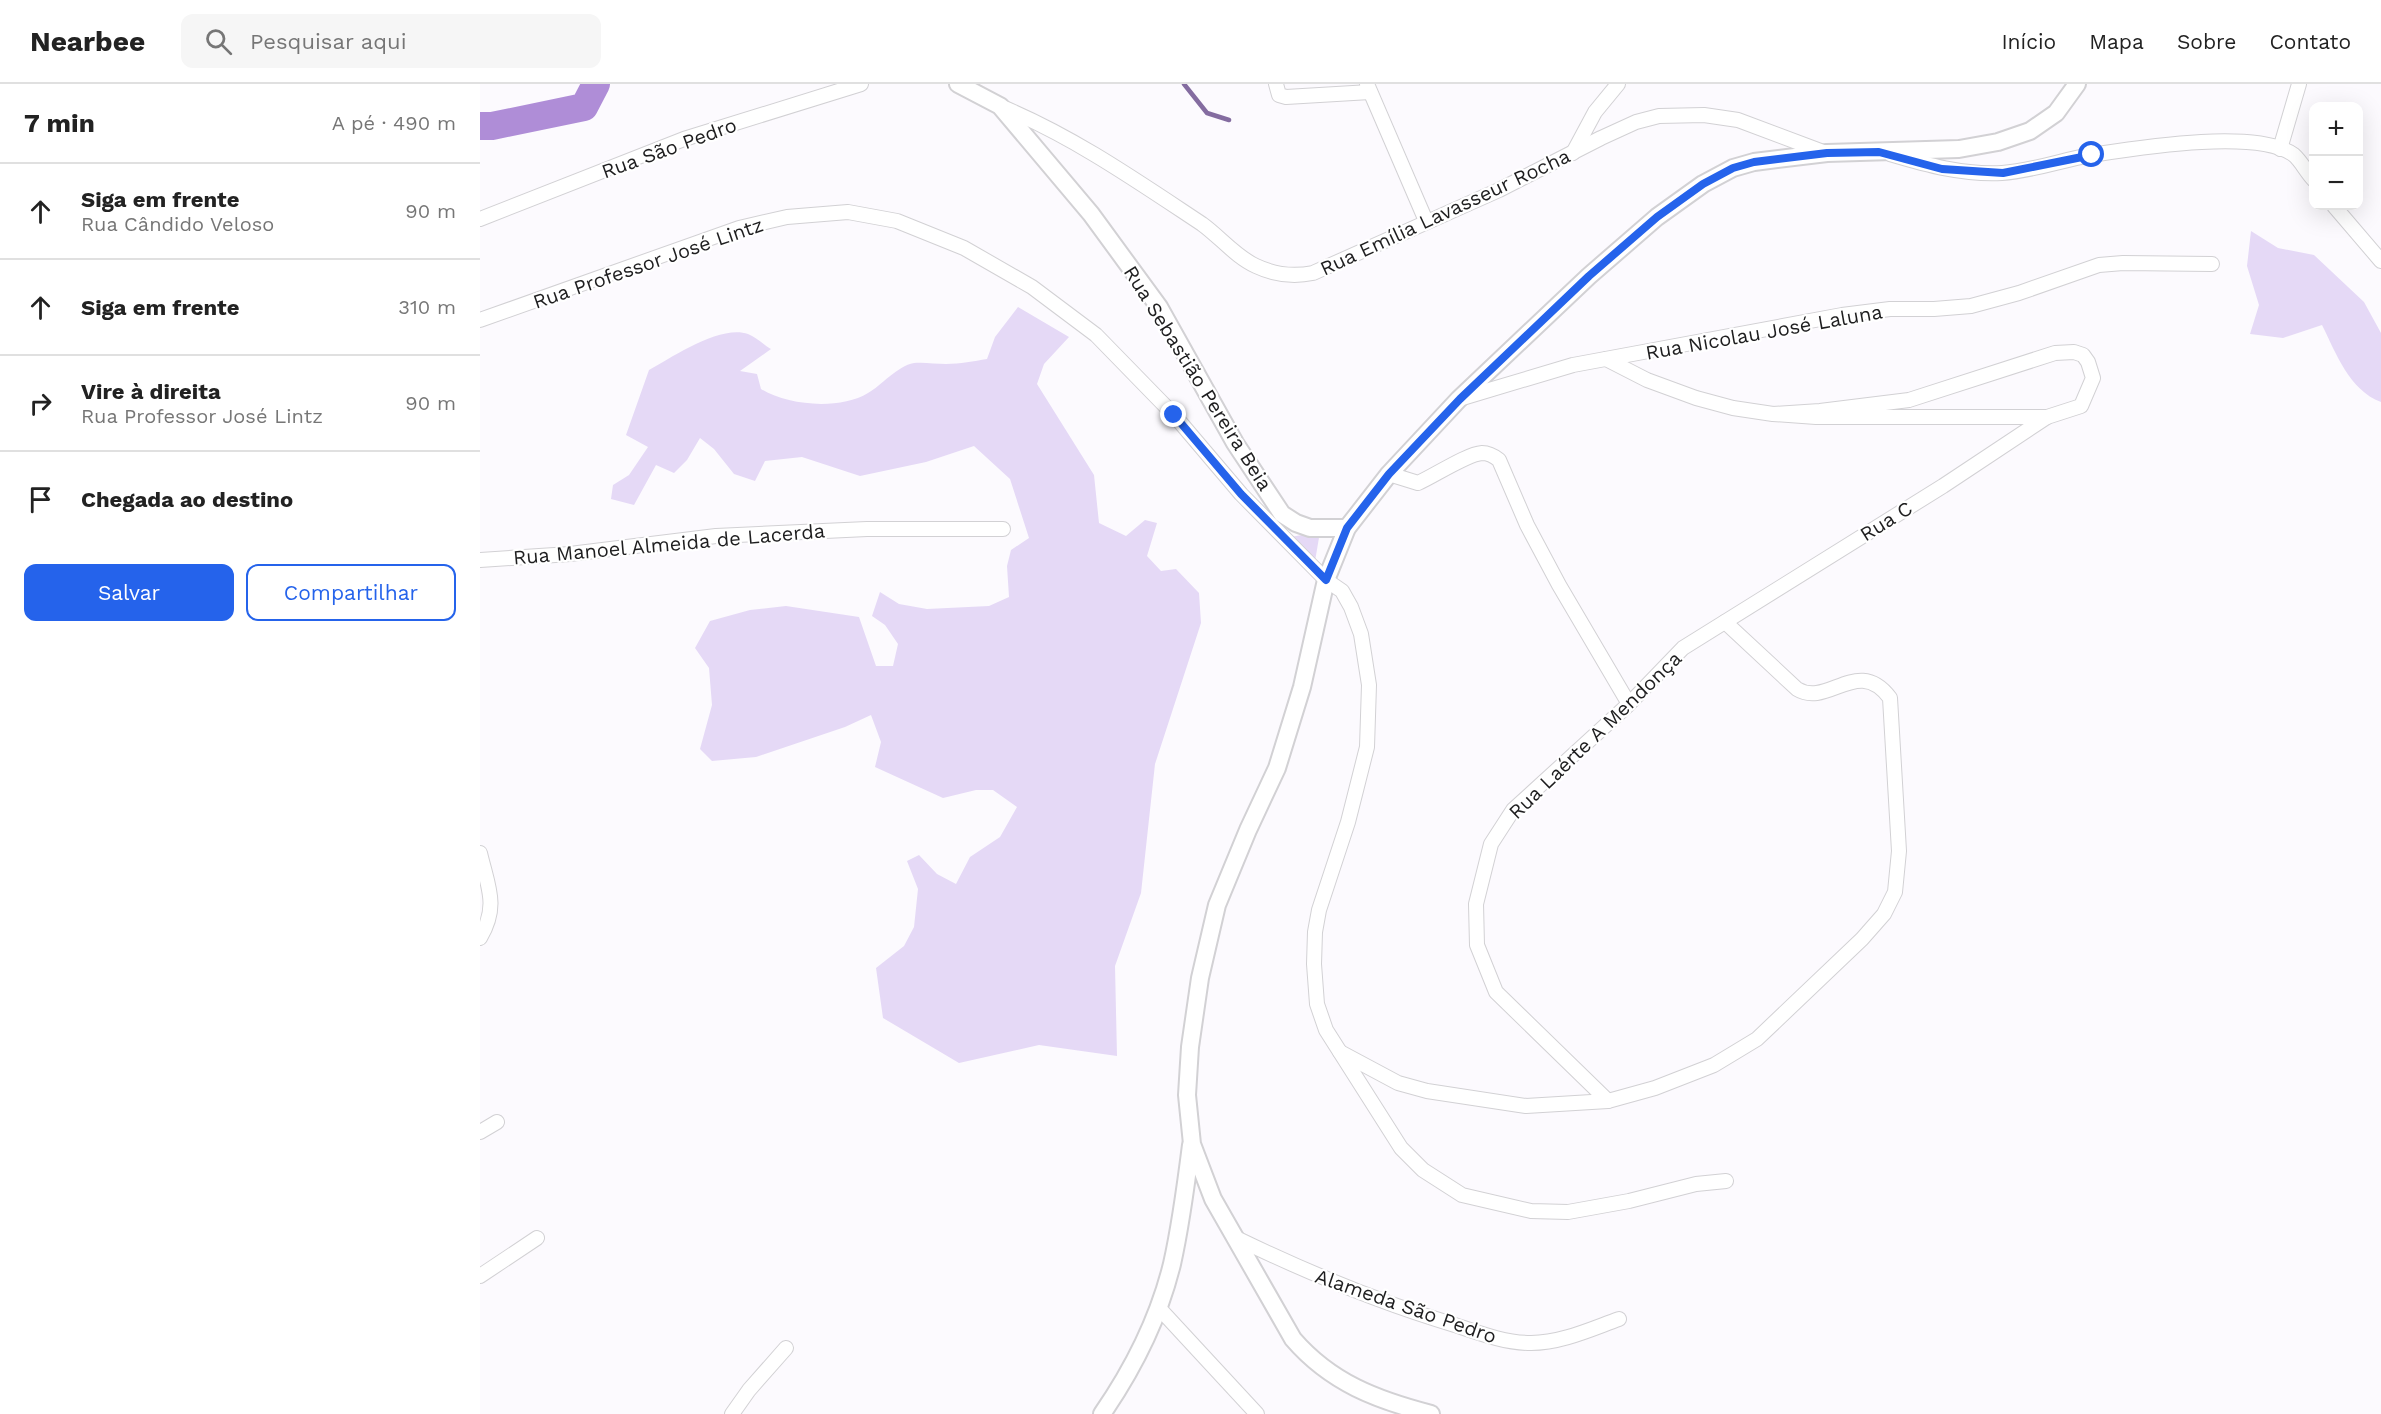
<!DOCTYPE html>
<html lang="pt">
<meta charset="utf-8">
<style>
:root{--surface:#fff;--page:#f6f6f6;--text:#222;--muted:#767676;--line:#e0e0e0;--accent:#2563eb}
body{margin:0;font-family:"Work Sans",sans-serif;background:var(--page);color:var(--text)}
.controls{position:absolute;right:18px;top:18px;display:grid;overflow:hidden;border-radius:12px;box-shadow:0 6px 24px #0002}
.controls button{width:54px;height:54px;display:grid;place-items:center;padding:0;border:0;border-bottom:2px solid var(--line);background:var(--surface);color:var(--text);font:30px sans-serif}
.stop{position:absolute;width:18px;height:18px;margin:-14px;border:4px solid #2563eb;border-radius:50%;background:#fff}
.stop.end{background:#2563eb;border-color:#fff;box-shadow:0 2px 6px #0008}
.list{margin:0;padding:0;list-style:none}
h2{display:flex;justify-content:space-between;align-items:center;height:78px;margin:0;padding:0 24px;font-size:26px}
h2 small{font-size:20px;font-weight:400;color:var(--muted)}
.list li{display:grid;grid-template-columns:39px 1fr auto;gap:18px;align-items:center;box-sizing:border-box;height:96px;padding:0 24px;border-top:2px solid var(--line)}
.list b{display:block;font-size:22px;white-space:nowrap}
.list p{margin:0;font-size:20px;white-space:nowrap;color:var(--muted)}
.list em{font-size:20px;font-style:normal;color:var(--muted)}
.actions{display:flex;gap:12px;padding:18px 24px}
.actions a{flex:1;padding:14px 0;border:2px solid var(--accent);border-radius:12px;text-align:center;font-size:21px;color:var(--accent)}
.actions .main{background:var(--accent);color:#fff}
.icon{flex:none;width:33px;height:33px;fill:none;stroke:currentColor;stroke-width:2;stroke-linecap:round;stroke-linejoin:round}
.map{position:relative;flex:none;width:1901px;height:1330px;overflow:hidden}
header{display:flex;align-items:center;gap:36px;box-sizing:border-box;height:84px;padding:0 30px;background:var(--surface);border-bottom:2px solid var(--line)}
header strong{font-size:28px}
nav{display:flex;gap:33px;margin-inline-start:auto;font-size:21px}
.search{width:420px;height:54px;background:var(--page);display:flex;align-items:center;gap:15px;box-sizing:border-box;padding:0 21px;border-radius:12px;color:var(--muted);font-size:22px}
main{display:flex}
aside{flex:1;background:var(--surface)}
.map>svg:first-child{display:block}
</style>
<header>
<strong>Nearbee</strong>
<div class="search"><svg class="icon" aria-label="search" viewBox="0 0 24 24"><circle cx="10" cy="10" r="6"/><path d="M15 15l6 6"/></svg>Pesquisar aqui</div>
<nav><a>Início</a><a>Mapa</a><a>Sobre</a><a>Contato</a></nav>
</header>
<main>
<aside>
<h2>7 min<small>A pé · 490 m</small></h2>
<ul class="list">
<li><svg class="icon" aria-label="ahead" viewBox="0 0 24 24"><path d="M12 20V5M6 11l6-6 6 6"/></svg><div><b>Siga em frente</b><p>Rua Cândido Veloso</p></div><em>90 m</em></li>
<li><svg class="icon" aria-label="ahead" viewBox="0 0 24 24"><path d="M12 20V5M6 11l6-6 6 6"/></svg><div><b>Siga em frente</b></div><em>310 m</em></li>
<li><svg class="icon" aria-label="right" viewBox="0 0 24 24"><path d="M7 20v-9h11M14 6l5 5-5 5"/></svg><div><b>Vire à direita</b><p>Rua Professor José Lintz</p></div><em>90 m</em></li>
<li><svg class="icon" aria-label="arrive" viewBox="0 0 24 24"><path d="M6 21V4h12l-3 4 3 4H6"/></svg><div><b>Chegada ao destino</b></div></li>
</ul>
<div class="actions"><a class="main">Salvar</a><a>Compartilhar</a></div>
</aside>
<div class="map">
<svg width="1901" height="1330" viewBox="0 0 1901 1330">
<rect width="100%" height="100%" fill="#fcfafe"/>
<!-- green -->
<g fill="#e5d9f6">
<path d="M1771,147l27,17 36,7 50,47 17,31v69c-32,-12 -45,-49 -59,-77l-39,13 -33,-4 9,-29 -12,-39z"/>
<path d="M538,223l51,30 -25,27 -7,20 57,91 5,48 27,13 19,-16 12,3 -10,33 14,15 15,-2 23,24 2,30 -46,141 -14,129 -26,73 2,90 -78,-11 -80,18 -76,-45 -7,-50 28,-22 10,-19 4,-38 -11,-28 12,-6 18,19 19,10 14,-27 30,-20 17,-30 -24,-17h-17l-33,8 -68,-31 6,-25 -10,-27 -26,12 -89,30 -44,4 -12,-12 12,-44 -3,-37 -14,-20 15,-27 40,-11 36,-4 73,11 17,49h17l5,-22 -13,-19 -13,-9 8,-24 19,12 28,5 62,-3 20,-9 -2,-31 4,-16 18,-12 -19,-59 -36,-33 -48,16 -66,14 -58,-19 -37,4 -10,20 -21,-7 -20,-25 -14,-11 -13,22 -13,13 -18,-8 -22,40 -23,-6 2,-14 16,-10 19,-28 -22,-12 23,-65c23,-13 72,-46 99,-36 8,3 16,11 23,15l-31,22 17,3 4,15c27,17 79,21 107,4 13,-7 29,-27 46,-30 10,-1 22,1 32,1 14,0 28,-3 41,-5l8,-22z"/>
<polygon points="840,448 835,477 810,453"/>
</g>
<g fill="none" stroke-linecap="round" stroke-linejoin="round">
<!-- stream -->
<polyline stroke="#846ca0" stroke-width="4.5" points="704,0 727,29 749,36"/>
<!-- river -->
<polyline stroke="#af8dd7" stroke-width="28" points="0,42 12,42 104,23 116,0"/>
<defs>
<g id="minor">
<polyline points="796,0 799,11 806,13 890,8"/>
<polyline points="887,0 946,137"/>
<path d="M522,23c72,30 135,74 200,117 18,13 34,33 54,42 19,9 37,11 57,7l186,-83 102,-52 35,-16 23,-6 45,-1 34,5 88,33"/>
<polyline points="1800,65 1819,0"/>
<polyline points="1093,69 1115,28 1138,0"/>
<path d="M1410,70c37,11 73,21 112,19 30,-2 60,-13 89,-18 46,-7 166,-27 203,0 7,6 13,18 20,25"/>
<polyline points="1854,122 1901,177"/>
<polyline points="0,135 204,55 381,0"/>
<polyline points="0,236 259,144 307,133 368,128 417,137 484,164 552,203 616,251 694,331 761,410 846,496 862,507 871,523 881,550 889,601 887,663 868,738 839,826 835,848 834,880 837,920 846,946 921,1064 943,1086 982,1111 1051,1127 1088,1128 1149,1117 1216,1100 1246,1097"/>
<polyline points="1126,275 1167,296 1216,314 1253,324 1293,330 1336,333 1567,333 1601,322 1613,294 1608,278 1603,271 1594,268 1575,269 1429,316 1340,327 1293,330"/>
<polyline points="979,315 1093,281 1362,231 1410,225 1454,225 1491,222 1539,209 1619,181 1643,179 1732,180"/>
<path d="M909,390l29,9c16,-7 49,-29 64,-30 7,0 12,3 17,7l28,65 32,60 70,119"/>
<polyline points="0,476 90,470 236,452 387,445 523,445"/>
<path d="M0,769c8,34 19,53 0,85"/>
<path d="M860,968l58,31 29,8 99,15 82,-5 47,-13 59,-23 43,-26 105,-100 22,-25 11,-22 4,-41 -9,-153c-32,-43 -62,10 -93,-9l-72,-67"/>
<polyline points="1128,1017 1016,908 997,861 996,820 1011,760 1033,726 1149,620 1203,564 1463,402 1567,333"/>
<polyline points="0,1048 17,1038"/>
<path d="M754,1153c72,35 144,65 221,88 24,8 50,18 76,18 30,0 60,-14 88,-24"/>
<polyline points="0,1192 57,1154"/>
<polyline points="678,1223 777,1330"/>
<polyline points="252,1330 269,1306 306,1264"/>
</g>
<g id="tertiary">
<polyline points="478,0 520,22 611,130 679,223 755,359 802,430 816,439 830,444 867,444"/>
<path d="M622,1330c31,-45 57,-97 70,-150 9,-40 14,-79 19,-119"/>
<path d="M951,1330c-54,-14 -100,-31 -138,-75l-80,-140 -21,-55 -5,-49 3,-48 10,-69 17,-73 31,-75 29,-62 25,-81 24,-107 21,-52 42,-54 70,-75 130,-123 68,-59 46,-33 30,-16 21,-6 73,-9 132,-4 39,-7 32,-11 26,-18 21,-29"/>
</g>
</defs>
<!-- minor casing -->
<use href="#minor" stroke="#d2d1d4" stroke-width="16"/>
<!-- tertiary casing -->
<use href="#tertiary" stroke="#d2d1d4" stroke-width="20"/>
<!-- minor -->
<use href="#minor" stroke="#fff" stroke-width="14"/>
<!-- tertiary -->
<use href="#tertiary" stroke="#fff" stroke-width="16"/>
</g>
<g fill="none" stroke-linecap="round" stroke-linejoin="round">
<!-- route -->
<polyline stroke="#2563eb" stroke-width="8" points="694,331 761,410 846,496 867,444 909,390 980,315 1109,192 1177,133 1223,100 1253,84 1274,78 1347,69 1399,68 1462,85 1523,89 1612,71"/>
</g>
<g text-anchor="middle" stroke-width="4.5" stroke-linejoin="round" paint-order="stroke">
<!-- street labels -->
<g font-size="20" fill="#1e1e1f" stroke="#fff">
<text transform="translate(189 64) rotate(-20)" y="7">Rua São Pedro</text>
<text transform="translate(965 128) rotate(-25)" y="7">Rua Emília Lavasseur Rocha</text>
<text transform="translate(168 179) rotate(-19)" y="7">Rua Professor José Lintz</text>
<text transform="translate(1284 248) rotate(-10)" y="7">Rua Nicolau José Laluna</text>
<text transform="translate(718 294) rotate(58)" y="7">Rua Sebastião Pereira Beia</text>
<text transform="translate(1406 437) rotate(-32)" y="7">Rua C</text>
<text transform="translate(189 460) rotate(-5)" y="7">Rua Manoel Almeida de Lacerda</text>
<text transform="translate(1115 651) rotate(-44)" y="7">Rua Laérte A Mendonça</text>
<text transform="translate(926 1222) rotate(19)" y="7">Alameda São Pedro</text>
</g>
</g>
</svg>
<div class="controls">
<button>+</button>
<button>−</button>
</div>
<div class="stop" style="left:1612px;top:71px"></div>
<div class="stop end" style="left:694px;top:331px"></div>
</div>
</main>
